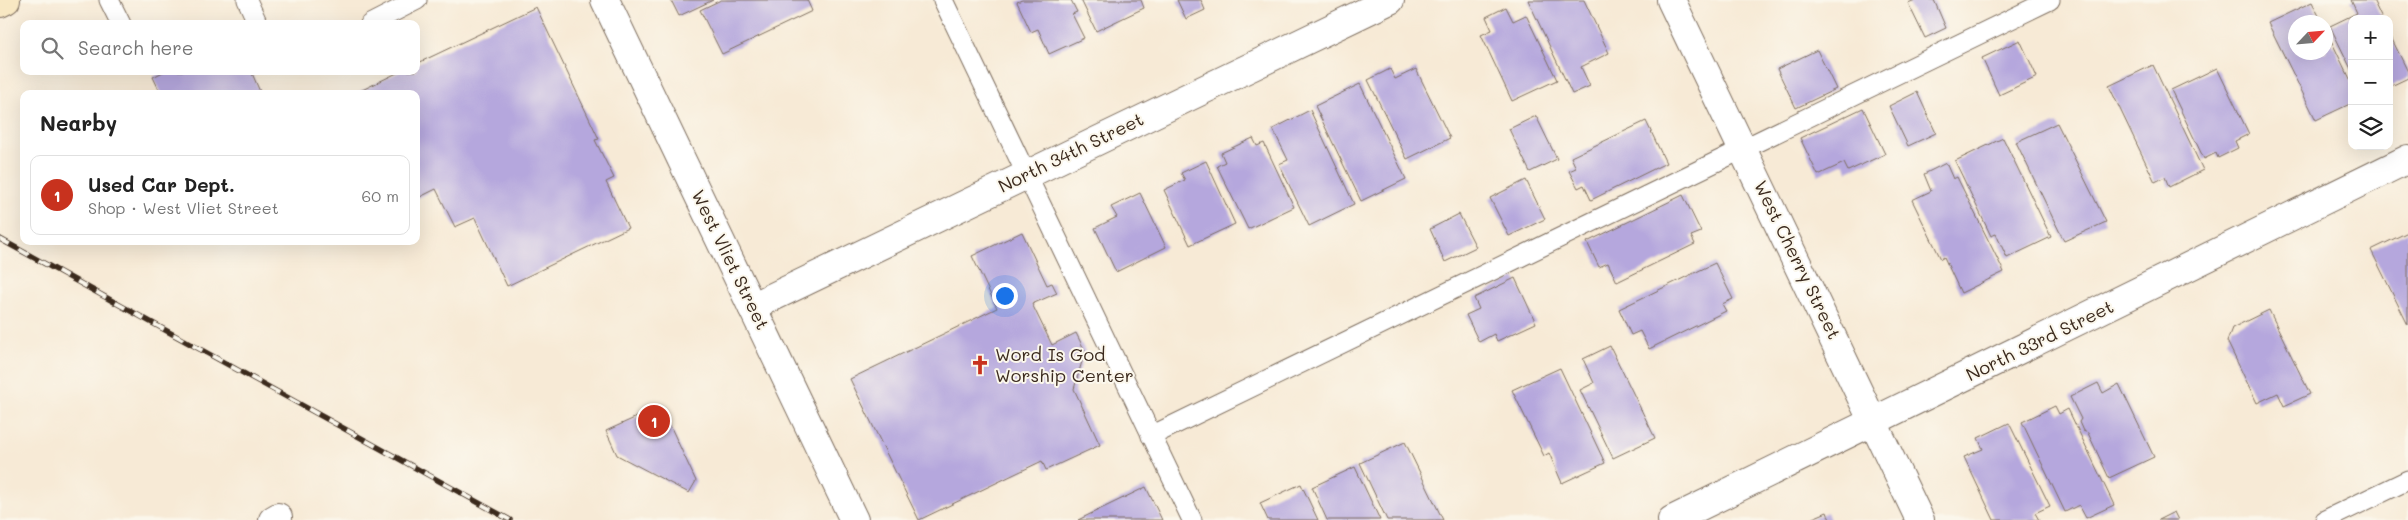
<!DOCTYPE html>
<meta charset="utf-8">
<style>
:root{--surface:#fff;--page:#f2f2f2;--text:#222;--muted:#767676;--line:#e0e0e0;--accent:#c8321e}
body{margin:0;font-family:Mali,sans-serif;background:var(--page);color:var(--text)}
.controls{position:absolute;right:15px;top:15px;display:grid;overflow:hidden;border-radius:10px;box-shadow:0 5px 20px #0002}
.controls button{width:45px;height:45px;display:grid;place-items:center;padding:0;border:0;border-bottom:1px solid var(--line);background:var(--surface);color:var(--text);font:25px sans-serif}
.compass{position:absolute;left:2288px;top:15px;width:45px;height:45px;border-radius:50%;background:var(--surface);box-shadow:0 5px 20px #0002;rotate:64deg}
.you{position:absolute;left:1004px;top:295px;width:18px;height:18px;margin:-12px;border:4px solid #fff;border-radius:50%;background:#1a73e8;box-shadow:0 0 0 8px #1a73e833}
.badge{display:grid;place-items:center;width:32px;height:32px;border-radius:50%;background:var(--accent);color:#fff;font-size:16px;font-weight:700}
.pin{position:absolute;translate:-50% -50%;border:2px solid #fff;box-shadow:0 1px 5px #0006}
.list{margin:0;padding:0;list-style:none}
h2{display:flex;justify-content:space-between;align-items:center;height:65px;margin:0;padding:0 20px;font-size:21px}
h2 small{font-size:16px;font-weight:400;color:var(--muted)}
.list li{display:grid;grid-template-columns:32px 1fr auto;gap:15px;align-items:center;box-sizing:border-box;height:80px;margin:0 10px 10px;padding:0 10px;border:1px solid var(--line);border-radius:10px}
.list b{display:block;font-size:19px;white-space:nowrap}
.list p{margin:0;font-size:16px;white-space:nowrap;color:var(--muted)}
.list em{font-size:16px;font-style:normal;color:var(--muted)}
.icon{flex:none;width:28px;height:28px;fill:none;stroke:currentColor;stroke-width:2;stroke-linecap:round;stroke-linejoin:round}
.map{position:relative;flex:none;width:2408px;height:520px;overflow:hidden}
.search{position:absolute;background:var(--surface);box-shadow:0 5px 20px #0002;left:20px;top:20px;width:400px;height:55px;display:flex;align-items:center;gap:12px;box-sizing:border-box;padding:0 18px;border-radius:10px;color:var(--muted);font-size:19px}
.panel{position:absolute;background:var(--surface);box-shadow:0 5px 20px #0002;left:20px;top:90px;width:400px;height:155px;border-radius:10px}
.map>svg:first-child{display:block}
</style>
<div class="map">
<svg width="2408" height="520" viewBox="0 0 2408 520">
<rect width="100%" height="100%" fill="#fbf7ec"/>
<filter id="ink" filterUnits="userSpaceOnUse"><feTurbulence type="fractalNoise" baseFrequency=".02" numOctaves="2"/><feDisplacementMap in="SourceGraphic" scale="10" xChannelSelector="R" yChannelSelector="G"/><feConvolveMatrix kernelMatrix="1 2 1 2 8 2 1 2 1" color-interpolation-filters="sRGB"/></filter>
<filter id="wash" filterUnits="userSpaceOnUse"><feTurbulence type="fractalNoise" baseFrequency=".0096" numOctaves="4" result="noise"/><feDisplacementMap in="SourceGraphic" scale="20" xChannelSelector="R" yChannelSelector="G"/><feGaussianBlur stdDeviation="1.12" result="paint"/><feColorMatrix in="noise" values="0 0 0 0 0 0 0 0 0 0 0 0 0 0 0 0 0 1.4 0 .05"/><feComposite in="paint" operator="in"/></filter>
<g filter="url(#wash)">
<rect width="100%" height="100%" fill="#f7ead6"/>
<g id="blocks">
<!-- building -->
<g fill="#b5a7dd">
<polygon points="671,0 713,0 679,16"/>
<polygon points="721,0 807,0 812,11 722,54 700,10"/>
<polygon points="1022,0 1071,0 1077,12 1072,14 1084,38 1049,54 1038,29 1031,32 1017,2"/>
<polygon points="1081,0 1141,0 1144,8 1096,31"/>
<polygon points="1177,0 1201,0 1205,10 1186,19"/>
<polygon points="1528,0 1584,0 1609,53 1581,67 1590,86 1572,94"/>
<polygon points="1915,0 1934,0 1946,28 1925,38 1908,3"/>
<polygon points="2351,0 2373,0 2382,19 2352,19 2352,71 2330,26 2357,13"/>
<polygon points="2312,2 2322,22 2296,22 2296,52 2326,52 2326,30 2352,84 2352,103 2316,120 2268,23"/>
<polygon points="536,7 599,139 595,140 614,178 606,182 628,228 507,286 475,218 455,227 436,189 416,199 416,94 354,94 401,71 416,71 416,64"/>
<polygon points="1506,7 1513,21 1526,15 1557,80 1512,101 1481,35 1492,30 1486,17"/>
<polygon points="2389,33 2408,72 2408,78 2389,87"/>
<polygon points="2020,40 2037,77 1999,95 1982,58"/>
<polygon points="1817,50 1836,89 1796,108 1777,69"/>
<polygon points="2153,65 2203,170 2169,187 2165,177 2155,182 2109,86"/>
<polygon points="2217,68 2249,134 2235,141 2238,148 2218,158 2216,153 2204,159 2171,90"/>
<polygon points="1390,69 1395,79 1416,69 1450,138 1407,159 1368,80"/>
<polygon points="165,71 251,71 261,94 161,94 153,77"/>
<polygon points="1360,84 1406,179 1361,201 1315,106"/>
<polygon points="1917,92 1936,133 1908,146 1889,106"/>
<polygon points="1863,108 1885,154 1848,171 1844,163 1818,175 1800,138"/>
<polygon points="1310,110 1354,204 1309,226 1279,164 1288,160 1273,129"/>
<polygon points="1536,116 1557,159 1530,172 1509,129"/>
<polygon points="1646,121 1666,163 1591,200 1584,185 1578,188 1569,171 1576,168 1571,157"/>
<polygon points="2057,123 2106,222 2064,241 2016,142"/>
<polygon points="1253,138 1257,146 1264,143 1294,207 1248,229 1217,166 1225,162 1221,153"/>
<polygon points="2003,138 2051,237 2007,258 1996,234 1991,236 1955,161"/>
<polygon points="1206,161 1235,224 1190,245 1164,190 1185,180 1181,173"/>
<polygon points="1946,163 1953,179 1957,177 2004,272 1961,293 1944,257 1941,259 1912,200 1931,191 1924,174"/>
<polygon points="1526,180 1545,219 1509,236 1490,198"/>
<polygon points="1140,193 1166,247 1116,272 1095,228 1117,217 1111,207"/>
<polygon points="1683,195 1701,232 1691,236 1695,244 1617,282 1608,263 1599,267 1587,242"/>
<polygon points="1459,214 1476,247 1445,262 1430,229"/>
<polygon points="1022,232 1047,285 1052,283 1057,293 1032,304 1052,345 1076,333 1085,351 1074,389 1100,445 1046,470 1042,461 919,520 850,379 997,308 972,256"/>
<polygon points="2408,232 2408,325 2371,250"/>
<polygon points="1715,263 1733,299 1722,304 1726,311 1649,349 1640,331 1631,335 1619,309"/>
<polygon points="1515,278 1536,323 1497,341 1494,334 1479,342 1466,315 1479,309 1474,298"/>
<polygon points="2269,310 2310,394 2284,406 2278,393 2257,403 2227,341 2232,328"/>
<polygon points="1610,346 1655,438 1613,458 1580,390 1594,383 1583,359"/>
<polygon points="1560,368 1605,463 1562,483 1549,453 1544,456 1512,390"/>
<polygon points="2098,383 2103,393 2119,384 2154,457 2109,478 2088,433 2083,431 2079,422 2081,419 2070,397"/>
<polygon points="661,406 696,481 689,493 617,455 606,431"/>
<polygon points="2055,406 2059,414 2068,409 2114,505 2086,518 2079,505 2065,512 2022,422"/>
<polygon points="2009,423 2050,506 2035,513 2039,520 1994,520 1964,457 1983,449 1978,438"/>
<polygon points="1405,442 1443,520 1387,520 1360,463"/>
<polygon points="1355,467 1380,520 1327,520 1312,487"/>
<polygon points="1301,484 1318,520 1268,520 1260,503"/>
<polygon points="1146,487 1162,520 1078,520"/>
<polygon points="1827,512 1830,520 1808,520"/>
<polygon points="2174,512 2178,520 2158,520"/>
</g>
</g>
</g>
<g filter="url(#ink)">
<use href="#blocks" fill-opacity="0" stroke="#7d6d5e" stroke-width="1"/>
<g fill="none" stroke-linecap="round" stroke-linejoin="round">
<defs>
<g id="service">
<polyline points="109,0 121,24"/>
<polyline points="247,0 258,24"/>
<polyline points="943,0 1192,520"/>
<polyline points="370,24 417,0"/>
<polyline points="1151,436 2050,0"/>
<polyline points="2325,520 2408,480"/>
</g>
<g id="minor">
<polyline points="1671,0 1920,520"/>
<polyline points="752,307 1390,0"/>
<polyline points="273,520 278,517"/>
<polyline points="1672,520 2408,159"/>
</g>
<polyline id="tertiary" points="605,0 854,520"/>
<polyline id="secondary" points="0,3 6,0"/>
</defs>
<!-- service casing -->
<use href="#service" stroke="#7d6d5e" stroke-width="21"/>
<!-- minor casing -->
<use href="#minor" stroke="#7d6d5e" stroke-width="30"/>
<!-- tertiary casing -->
<use href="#tertiary" stroke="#7d6d5e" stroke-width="30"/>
<!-- secondary casing -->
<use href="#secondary" stroke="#7d6d5e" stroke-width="30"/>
<!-- service -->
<use href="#service" stroke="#fff" stroke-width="19"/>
<!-- minor -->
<use href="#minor" stroke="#fff" stroke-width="28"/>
<!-- tertiary -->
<use href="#tertiary" stroke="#fff" stroke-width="28"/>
<!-- secondary -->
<use href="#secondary" stroke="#f8e8c3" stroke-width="28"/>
<defs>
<polyline id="rail" points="0,239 510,520"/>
</defs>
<!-- rail casing -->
<use href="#rail" stroke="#3b2a1e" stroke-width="5.5"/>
<!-- rail -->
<use href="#rail" stroke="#fbf7ec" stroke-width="4" stroke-dasharray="11" stroke-linecap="butt"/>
</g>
</g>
<!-- icons -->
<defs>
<symbol id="church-bare" viewBox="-9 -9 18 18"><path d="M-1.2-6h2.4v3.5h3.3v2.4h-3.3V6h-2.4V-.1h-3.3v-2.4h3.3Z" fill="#c8321e" stroke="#fbf7ec" stroke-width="2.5" paint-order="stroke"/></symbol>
</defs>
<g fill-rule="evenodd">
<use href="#church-bare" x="966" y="351" width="28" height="28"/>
</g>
<g text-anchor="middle" stroke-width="4" stroke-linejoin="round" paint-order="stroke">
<!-- street labels -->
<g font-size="18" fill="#3b2a1e" stroke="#fbf7ec">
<text transform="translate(1071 153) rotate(-26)" y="6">North 34th Street</text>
<text transform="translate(730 260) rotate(64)" y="6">West Vliet Street</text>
<text transform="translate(1797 260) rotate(64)" y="6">West Cherry Street</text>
<text transform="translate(2040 341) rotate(-26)" y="6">North 33rd Street</text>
</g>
<!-- poi labels -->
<g font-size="18" fill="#3b2a1e" stroke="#fbf7ec" text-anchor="start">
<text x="995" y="361">Word Is God<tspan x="995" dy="21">Worship Center</tspan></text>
</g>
</g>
</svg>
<div class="controls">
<button>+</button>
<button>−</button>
<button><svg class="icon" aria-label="layers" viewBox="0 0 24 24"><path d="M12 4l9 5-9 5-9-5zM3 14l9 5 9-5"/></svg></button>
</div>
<svg class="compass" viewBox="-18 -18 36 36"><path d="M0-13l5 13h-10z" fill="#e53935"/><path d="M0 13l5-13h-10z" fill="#767676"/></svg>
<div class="you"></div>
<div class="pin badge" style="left:654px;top:421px">1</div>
<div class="search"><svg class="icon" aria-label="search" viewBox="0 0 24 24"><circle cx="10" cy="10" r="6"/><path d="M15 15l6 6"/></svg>Search here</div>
<section class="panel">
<h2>Nearby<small></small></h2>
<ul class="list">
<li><span class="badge">1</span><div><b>Used Car Dept.</b><p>Shop · West Vliet Street</p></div><em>60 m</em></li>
</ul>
</section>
</div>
